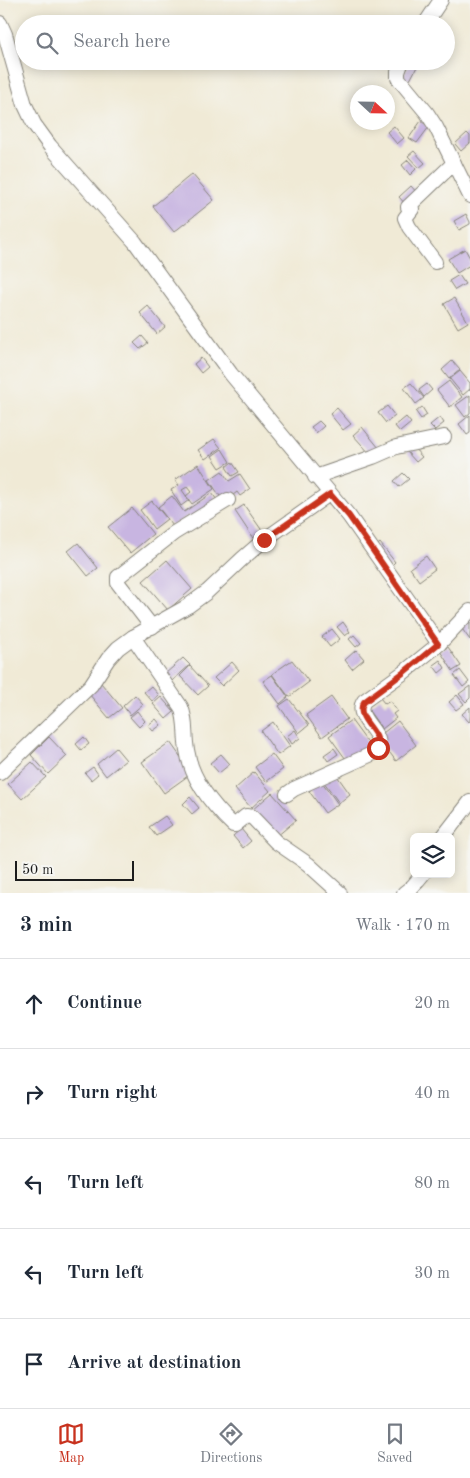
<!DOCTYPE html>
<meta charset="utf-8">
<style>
:root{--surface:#fff;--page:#f6f6f7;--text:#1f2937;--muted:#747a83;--line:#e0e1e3;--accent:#c8321e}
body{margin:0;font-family:"Old Standard TT",serif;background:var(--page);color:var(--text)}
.controls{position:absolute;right:15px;bottom:15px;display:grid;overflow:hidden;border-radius:8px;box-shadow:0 2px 12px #0003}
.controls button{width:45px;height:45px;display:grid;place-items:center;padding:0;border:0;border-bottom:1px solid var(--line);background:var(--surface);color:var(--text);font:25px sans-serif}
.compass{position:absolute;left:350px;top:85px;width:45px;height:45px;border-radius:50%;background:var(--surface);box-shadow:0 2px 12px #0003;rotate:112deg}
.scale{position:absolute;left:15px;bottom:12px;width:119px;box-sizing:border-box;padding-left:5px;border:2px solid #1c1c1c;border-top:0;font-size:14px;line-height:18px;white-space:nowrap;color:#1c1c1c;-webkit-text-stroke:4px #f6f6f2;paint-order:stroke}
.stop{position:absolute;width:15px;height:15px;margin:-11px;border:4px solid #c8321e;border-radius:50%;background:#fff}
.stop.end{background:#c8321e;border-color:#fff;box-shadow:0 1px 5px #0008}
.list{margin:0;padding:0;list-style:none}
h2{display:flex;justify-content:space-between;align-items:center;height:65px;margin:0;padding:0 20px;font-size:21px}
h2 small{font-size:16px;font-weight:400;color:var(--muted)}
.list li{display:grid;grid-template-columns:32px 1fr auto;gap:15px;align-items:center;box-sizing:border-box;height:90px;padding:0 20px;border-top:1px solid var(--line)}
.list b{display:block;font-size:19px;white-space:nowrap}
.list em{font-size:16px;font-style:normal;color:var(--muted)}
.icon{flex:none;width:28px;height:28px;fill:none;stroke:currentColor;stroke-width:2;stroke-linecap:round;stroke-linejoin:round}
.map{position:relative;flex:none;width:470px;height:893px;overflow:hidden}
.search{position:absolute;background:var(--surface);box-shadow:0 2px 12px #0003;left:15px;right:15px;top:15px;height:55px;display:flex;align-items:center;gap:12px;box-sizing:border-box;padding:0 18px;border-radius:28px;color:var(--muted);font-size:19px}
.sheet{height:515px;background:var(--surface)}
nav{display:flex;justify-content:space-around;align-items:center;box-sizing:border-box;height:70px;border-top:1px solid var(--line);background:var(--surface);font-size:14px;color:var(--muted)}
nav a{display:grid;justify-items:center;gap:2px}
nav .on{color:var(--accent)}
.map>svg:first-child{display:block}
</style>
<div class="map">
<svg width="470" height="893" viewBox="0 0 470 893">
<rect width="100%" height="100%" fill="#f6f6f2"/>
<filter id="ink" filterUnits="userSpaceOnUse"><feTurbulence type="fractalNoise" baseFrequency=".02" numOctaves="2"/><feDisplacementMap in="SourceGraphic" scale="10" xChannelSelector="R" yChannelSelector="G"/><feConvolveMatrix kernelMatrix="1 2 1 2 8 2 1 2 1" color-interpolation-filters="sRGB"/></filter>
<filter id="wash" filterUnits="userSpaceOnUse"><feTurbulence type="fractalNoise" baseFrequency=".0096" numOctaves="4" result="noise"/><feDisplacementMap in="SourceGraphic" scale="20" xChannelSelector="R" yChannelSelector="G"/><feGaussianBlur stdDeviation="1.12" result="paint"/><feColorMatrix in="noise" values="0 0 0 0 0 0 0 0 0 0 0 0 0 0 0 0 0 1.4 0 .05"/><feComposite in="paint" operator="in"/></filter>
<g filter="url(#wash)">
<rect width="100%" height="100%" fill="#f0ead6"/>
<g id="blocks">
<!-- building -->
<g fill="#c8b5e1">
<polygon points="411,61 419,63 410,80 403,77"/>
<polygon points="421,121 429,127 417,143 409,138"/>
<polygon points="394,126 404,138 397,144 387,132"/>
<polygon points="467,133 470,136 470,143 461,151 455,144"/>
<polygon points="414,151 425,163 419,168 408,156"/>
<polygon points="408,160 416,169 410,175 402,165"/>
<polygon points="192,174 214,200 174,232 153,206"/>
<polygon points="411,186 418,194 406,205 399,197"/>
<polygon points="466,214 470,222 470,224 459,230 454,221"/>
<polygon points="465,249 470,258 470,265 457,273 448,259"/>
<polygon points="459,275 465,284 455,290 449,281"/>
<polygon points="454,298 468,322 458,328 444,304"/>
<polygon points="148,306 165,327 157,334 140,313"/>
<polygon points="142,336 148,343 140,349 134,343"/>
<polygon points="201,358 208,367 201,373 194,364"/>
<polygon points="452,361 460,370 449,379 442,370"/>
<polygon points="460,371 470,383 470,389 463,395 450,379"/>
<polygon points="449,381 462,397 450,407 437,390"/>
<polygon points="411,383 424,398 416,404 404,388"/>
<polygon points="427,384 432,390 424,397 419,390"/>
<polygon points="470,395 470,413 465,417 456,405"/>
<polygon points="387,406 395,416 386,423 378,413"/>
<polygon points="422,407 427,415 421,419 416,412"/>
<polygon points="337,408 351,424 343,430 330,414"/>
<polygon points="470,415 470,433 467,435 459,424"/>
<polygon points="406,417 411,423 400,432 395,426"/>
<polygon points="440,417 444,423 435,430 430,425"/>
<polygon points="319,421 324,426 316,433 311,427"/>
<polygon points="362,427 379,448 371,455 353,435"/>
<polygon points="214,439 221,448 205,459 198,450"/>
<polygon points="413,447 422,457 416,462 407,452"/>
<polygon points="222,449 230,462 220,468 212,456"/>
<polygon points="232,462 239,472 232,476 226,467"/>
<polygon points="198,464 214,489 192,504 186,496 191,492 187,487 182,490 189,500 181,506 171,490 179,485 175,480"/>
<polygon points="222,471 229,481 240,474 250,489 240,496 237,492 224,502 209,480"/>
<polygon points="403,473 409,479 399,487 394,481"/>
<polygon points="212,493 219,503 191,521 188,516 173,526 158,507 172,496 184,512"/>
<polygon points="152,501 167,519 154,529 140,510"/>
<polygon points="244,505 263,532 253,538 235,511"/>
<polygon points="132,508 153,534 130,553 108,527"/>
<polygon points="78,543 98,568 88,576 68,551"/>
<polygon points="380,543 395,562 389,568 374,548"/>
<polygon points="426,556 435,569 419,581 410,568"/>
<polygon points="167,560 192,589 168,610 143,581"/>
<polygon points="470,618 470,640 460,626"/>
<polygon points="343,622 350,632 345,636 337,627"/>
<polygon points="332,629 340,639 330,647 322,637"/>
<polygon points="354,635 361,643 356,647 349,639"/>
<polygon points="448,647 461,666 453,671 440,651"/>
<polygon points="356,650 364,659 352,669 345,660"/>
<polygon points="183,658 190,665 172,681 165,674"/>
<polygon points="292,660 309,682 289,697 272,674"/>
<polygon points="440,660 445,668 439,673 433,665"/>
<polygon points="232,662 239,670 222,686 214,678"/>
<polygon points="190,666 208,686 198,695 180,676"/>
<polygon points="460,670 469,682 463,687 454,675"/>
<polygon points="272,675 288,697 280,704 263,681"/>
<polygon points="101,683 122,708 109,718 89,694"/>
<polygon points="151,686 159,695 152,701 144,692"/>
<polygon points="470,686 470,698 466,702 459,694"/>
<polygon points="135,695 143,704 130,715 123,706"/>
<polygon points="457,695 464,704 456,710 449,702"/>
<polygon points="161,697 174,712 166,719 153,704"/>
<polygon points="331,697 347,719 322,737 306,715"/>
<polygon points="380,698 385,704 390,701 397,711 393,714 396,718 382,729 367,708"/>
<polygon points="289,699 309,725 299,733 279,706"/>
<polygon points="470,707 470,721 469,722 462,714"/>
<polygon points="137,711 145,721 139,727 130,717"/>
<polygon points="156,719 161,725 153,731 148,725"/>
<polygon points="351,720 370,746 348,762 329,736"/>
<polygon points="398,721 416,745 396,761 378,737"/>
<polygon points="273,722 290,746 278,755 261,731"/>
<polygon points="295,730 300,738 292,744 287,736"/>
<polygon points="49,737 67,756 48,774 31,755"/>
<polygon points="84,737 89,744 81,750 76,744"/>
<polygon points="170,742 192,773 164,793 142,762"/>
<polygon points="116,748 126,760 106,776 97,764"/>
<polygon points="334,748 338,754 328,761 324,755"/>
<polygon points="221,754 230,764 219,773 210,763"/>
<polygon points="272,754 283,769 266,782 255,767"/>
<polygon points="32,762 46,777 22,799 8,784"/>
<polygon points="93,767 98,774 91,780 85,773"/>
<polygon points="254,772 270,791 251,808 235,789"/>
<polygon points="335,773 350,794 339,803 324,782"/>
<polygon points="322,782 338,804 325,813 309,791"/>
<polygon points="272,793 296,820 276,837 252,810"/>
<polygon points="190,797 199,808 192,814 183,804"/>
<polygon points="165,816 172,825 156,836 149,827"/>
<polygon points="241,829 251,841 243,848 233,836"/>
</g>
</g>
</g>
<g filter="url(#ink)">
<use href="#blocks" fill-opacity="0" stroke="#868379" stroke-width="1"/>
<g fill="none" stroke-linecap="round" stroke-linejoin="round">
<defs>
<g id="street">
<polyline points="0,23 5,34 25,105 34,124 50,146 135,242 231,374 349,516 439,644"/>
<polyline points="425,24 441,0"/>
<polyline points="402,61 398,72 398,78 427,113 436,127 470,196"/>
<polyline points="435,262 409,227 405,218 412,209 408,207 454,163"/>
<polyline points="315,477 373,457 396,447 444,437"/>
<polyline points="152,627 118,583 118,577 174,533 228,500"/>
<path d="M133,637l48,70c6,14 3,28 6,43 4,28 25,55 46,75h2l11,-9 6,1 24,25 32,22 32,29"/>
<polyline points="0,773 91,685 108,659 118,648 133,637 188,606 207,592 242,559 264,540 329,494"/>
<path d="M287,794l7,-5 80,-36c18,-18 -23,-33 -10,-52l39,-28 36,-29 31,-33"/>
<polyline points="443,837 470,802"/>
<polyline points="404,893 413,886 423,874"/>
</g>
</defs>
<!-- street casing -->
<use href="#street" stroke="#868379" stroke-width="16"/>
<!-- street -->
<use href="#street" stroke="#fff" stroke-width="14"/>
</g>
</g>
<g fill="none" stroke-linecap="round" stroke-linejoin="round" filter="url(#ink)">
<!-- route -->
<path stroke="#c8321e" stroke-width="6" d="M264,540l66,-46 19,22 89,128 -35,29 -39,29c-11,16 18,29 14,46"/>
</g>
</svg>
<div class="controls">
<button><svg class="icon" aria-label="layers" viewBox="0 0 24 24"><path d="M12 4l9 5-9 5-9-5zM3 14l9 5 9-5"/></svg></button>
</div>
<svg class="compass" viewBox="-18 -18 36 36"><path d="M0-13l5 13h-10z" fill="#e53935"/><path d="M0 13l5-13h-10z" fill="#747a83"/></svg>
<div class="scale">50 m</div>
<div class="stop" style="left:378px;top:748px"></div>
<div class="stop end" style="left:264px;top:540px"></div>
<div class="search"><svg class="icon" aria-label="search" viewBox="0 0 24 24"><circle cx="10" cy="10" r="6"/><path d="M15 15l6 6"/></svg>Search here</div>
</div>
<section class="sheet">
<h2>3 min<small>Walk · 170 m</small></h2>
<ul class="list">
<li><svg class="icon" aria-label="ahead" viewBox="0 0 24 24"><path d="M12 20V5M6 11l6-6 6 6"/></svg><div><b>Continue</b></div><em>20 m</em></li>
<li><svg class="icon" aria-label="right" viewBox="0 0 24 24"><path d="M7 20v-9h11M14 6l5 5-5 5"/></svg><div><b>Turn right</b></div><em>40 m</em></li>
<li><svg class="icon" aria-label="left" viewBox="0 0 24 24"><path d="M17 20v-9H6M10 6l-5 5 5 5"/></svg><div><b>Turn left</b></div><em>80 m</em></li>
<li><svg class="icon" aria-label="left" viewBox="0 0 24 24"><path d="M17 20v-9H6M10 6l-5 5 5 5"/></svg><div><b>Turn left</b></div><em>30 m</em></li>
<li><svg class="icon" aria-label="arrive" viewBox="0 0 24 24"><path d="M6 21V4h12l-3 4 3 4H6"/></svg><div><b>Arrive at destination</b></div></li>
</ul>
</section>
<nav>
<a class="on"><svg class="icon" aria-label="map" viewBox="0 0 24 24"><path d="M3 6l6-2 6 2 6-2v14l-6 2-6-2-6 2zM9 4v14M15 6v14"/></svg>Map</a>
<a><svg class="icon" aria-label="directions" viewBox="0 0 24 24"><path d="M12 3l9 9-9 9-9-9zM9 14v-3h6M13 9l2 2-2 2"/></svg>Directions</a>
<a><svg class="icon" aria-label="saved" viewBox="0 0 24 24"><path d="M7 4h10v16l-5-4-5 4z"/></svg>Saved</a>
</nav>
